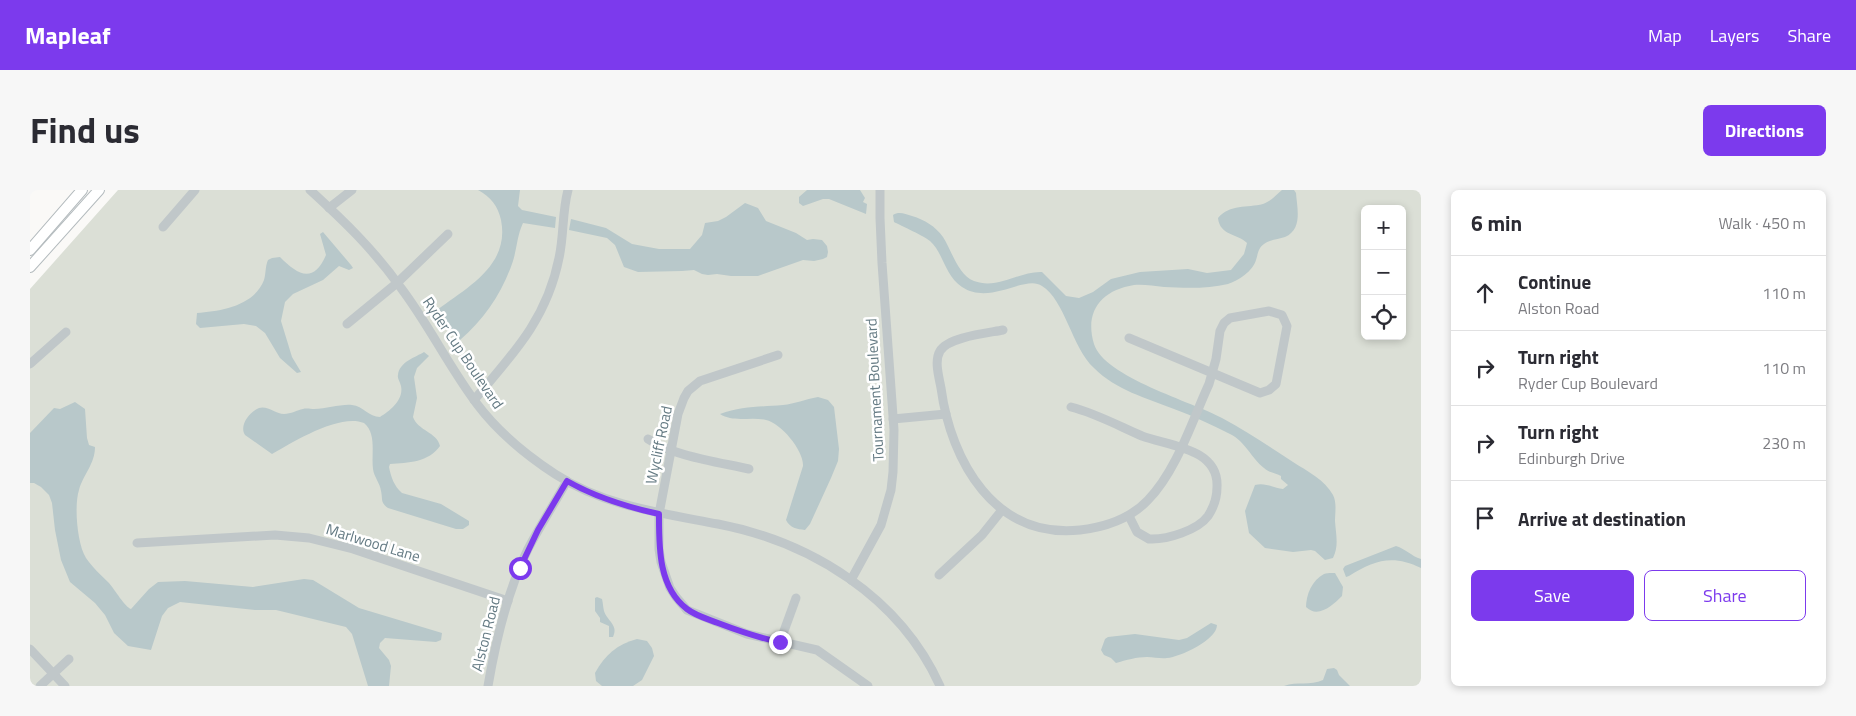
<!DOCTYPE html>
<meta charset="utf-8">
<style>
:root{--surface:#fff;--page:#f7f7f7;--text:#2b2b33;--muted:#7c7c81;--line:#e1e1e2;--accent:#7c3aed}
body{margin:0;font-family:"Titillium Web",sans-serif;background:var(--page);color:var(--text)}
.controls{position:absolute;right:15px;top:15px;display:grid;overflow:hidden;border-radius:8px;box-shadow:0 2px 8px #0003}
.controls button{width:45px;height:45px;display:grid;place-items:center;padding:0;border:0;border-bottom:1px solid var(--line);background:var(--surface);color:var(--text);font:25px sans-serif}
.stop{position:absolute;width:15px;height:15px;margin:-11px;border:4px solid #7c3aed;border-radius:50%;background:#fff}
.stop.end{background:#7c3aed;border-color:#fff;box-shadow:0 1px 5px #0008}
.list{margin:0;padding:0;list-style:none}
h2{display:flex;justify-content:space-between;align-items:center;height:65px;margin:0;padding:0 20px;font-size:21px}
h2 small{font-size:16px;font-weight:400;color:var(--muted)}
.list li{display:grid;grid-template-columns:32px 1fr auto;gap:15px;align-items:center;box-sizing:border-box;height:75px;padding:0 20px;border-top:1px solid var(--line)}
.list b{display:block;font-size:19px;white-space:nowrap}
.list p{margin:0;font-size:16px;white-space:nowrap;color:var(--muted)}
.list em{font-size:16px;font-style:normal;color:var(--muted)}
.actions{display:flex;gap:10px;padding:15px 20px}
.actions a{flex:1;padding:11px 0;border:1px solid var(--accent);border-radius:8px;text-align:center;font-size:18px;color:var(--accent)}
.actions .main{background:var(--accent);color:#fff}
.icon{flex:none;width:28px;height:28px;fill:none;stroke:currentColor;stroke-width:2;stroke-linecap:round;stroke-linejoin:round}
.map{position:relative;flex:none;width:1391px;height:496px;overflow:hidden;border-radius:8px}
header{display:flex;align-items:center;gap:30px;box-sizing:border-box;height:70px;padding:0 25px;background:var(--accent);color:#fff}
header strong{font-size:24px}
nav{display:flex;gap:28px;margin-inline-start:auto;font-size:18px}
.intro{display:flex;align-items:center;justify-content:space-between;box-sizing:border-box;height:120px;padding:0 30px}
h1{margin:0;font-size:35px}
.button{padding:12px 22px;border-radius:8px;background:var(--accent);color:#fff;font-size:18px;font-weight:700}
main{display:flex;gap:30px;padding:0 30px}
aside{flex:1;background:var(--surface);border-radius:8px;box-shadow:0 2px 8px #0003}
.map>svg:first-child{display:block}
</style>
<header>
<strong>Mapleaf</strong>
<nav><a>Map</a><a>Layers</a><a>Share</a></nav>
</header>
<div class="intro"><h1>Find us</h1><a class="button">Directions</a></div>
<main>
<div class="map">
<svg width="1391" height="496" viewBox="0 0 1391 496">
<rect width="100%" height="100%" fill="#faf9f7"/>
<!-- green -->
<path fill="#dbdfd6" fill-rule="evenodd" d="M88,0h1303v496h-1391v-397zM1335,19h37v127h-37z"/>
<!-- water -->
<g fill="#b8c8ca">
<path d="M448,0h42l-2,16 4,4 34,7 -1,11 -32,-5c-6,13 -6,25 -10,38 -10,30 -28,58 -53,79l-23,-30c31,-23 73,-45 64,-90 -3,-14 -10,-23 -23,-30z"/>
<polygon points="777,0 830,0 835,8 833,12 837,14 836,24 799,9 793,9 773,16 769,13 769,7"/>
<path d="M1252,0h12l2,3c1,15 7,36 -11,44 -7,2 -15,3 -21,7 -6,4 -6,10 -8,16 -3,11 -18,21 -28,24 -20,5 -44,4 -64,3 -10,-1 -21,-3 -30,-2 -32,5 -50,26 -40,59 10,33 99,58 128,74 24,13 48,29 71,44 14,9 32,18 40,33 4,8 2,18 2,26 1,14 4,25 -2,37l-8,2 -10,-9 -4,-1 -18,2 -28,-4 -16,-15 -4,-22 10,-26c10,-3 19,3 28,4l5,-4 -7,-6v-3c-5,-3 -12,-3 -17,-8 -13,-10 -18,-26 -34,-34 -18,-9 -37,-18 -56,-25 -28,-11 -58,-19 -80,-41 -22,-20 -29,-68 -52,-82 -17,-12 -51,20 -80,1 -17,-11 -19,-35 -32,-46 -4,-4 -30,-16 -36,-19l-1,-7c6,-4 12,-1 19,1 13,4 23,10 31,21 9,14 15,38 31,44 24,9 45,-10 68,-9l24,24 13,2 14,-6 18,-13 29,-7 48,-3 19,4 24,-3 13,-16 3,-11c-10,-10 -27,-7 -29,-25 12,-14 29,-10 45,-14 7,-2 13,-9 19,-14z"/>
<polygon points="715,13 728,18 736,31 766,43 777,50 783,49 792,50 797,56 798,62 797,67 793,69 784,71 773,70 728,86 701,86 687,84 678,85 672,84 664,80 652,81 608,82 594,77 585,55 577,48 539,40 541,29 576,38 602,54 629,59 660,59 672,45 675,33 688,31 696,27"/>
<path d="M293,42l28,33 2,3 -4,2 -10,-4 -16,14 -30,14 -8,8 -4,19 11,36 9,15 -4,1 -17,-15 -15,-25 -9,-7 -12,-2 -44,4 -4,-4 1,-11c24,-2 57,-7 67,-33 2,-6 1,-13 4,-20l4,-2 8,-1c17,17 33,28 46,-2l-6,-21z"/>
<path d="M394,162l5,4 -12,12 -3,9 3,21 -4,19c5,14 24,15 27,29 -11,16 -32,17 -50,18l-1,3c2,10 5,19 13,26l39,11 28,17v4l-6,4h-7l-68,-21c-8,-6 -5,-8 -7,-17 -1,-8 -7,-14 -8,-22 -2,-16 4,-35 -9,-46 -24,-10 -71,19 -92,31l-27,-19c-6,-9 4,-23 14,-27 8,-3 17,6 25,6 7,0 13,-4 19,-5 3,-1 8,0 11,0 13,0 26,-5 38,-4 11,1 17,12 28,12 10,-6 24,-17 21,-31 -1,-4 -4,-8 -3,-11 1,-13 18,-18 26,-23z"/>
<path d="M788,207l10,3 6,7 5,42 -1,12 -7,17 -21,46 -5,6c-8,-1 -15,-2 -19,-10l17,-54c1,-15 -22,-43 -37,-46 -16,-4 -32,3 -46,-6 22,-8 40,-7 63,-9 12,-1 22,-6 35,-8z"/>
<path d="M45,212l10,7 2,29 2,7 6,2c0,17 -12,28 -16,43 -5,15 -2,54 7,68 6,9 15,17 23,25 6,7 16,24 22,26l18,-20 9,-7 27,-1 68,6 51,-8 9,1 46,28 83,25 -1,7 -5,2 -51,-4 -5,5 -1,5 10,12 2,6 -2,20h-21l-16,-52 -6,-7 -70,-17h-21l-75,-8 -12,6 -6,8 -11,34 -23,-4 -14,-13 -9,-18 -10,-12 -25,-21 -9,-22 -6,-30 -3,-27 -3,-8 -8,-8 -7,-4h-4v-50l24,-25 6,1z"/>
<path d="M1366,356c10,3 15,10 25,13v9c-28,-14 -47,-8 -72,8l-3,1 -3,-8 2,-3z"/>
<path d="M1302,383h3l8,14 -1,9c-9,9 -24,23 -36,11 0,-12 6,-27 18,-33 2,-1 5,-1 8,-1z"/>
<path d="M567,407l5,2c1,4 1,8 2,12 3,10 15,14 9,26h-4v-11l-9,-4v-4l-5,-7v-13z"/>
<path d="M1181,433l6,2c0,15 -37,32 -50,33 -6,1 -13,-1 -20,-1 -10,0 -21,3 -31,6l-5,-5 -7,-3 -3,-5 4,-11 3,-2 27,-3 44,6 8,-2z"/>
<path d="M607,449l10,2 5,7 2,8 -12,24 -9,6h-31l-6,-5 -1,-8c10,-18 22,-29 42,-34z"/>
<path d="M1304,478l3,2 2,5 11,11h-66c13,-5 26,0 39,-6l4,-11z"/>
</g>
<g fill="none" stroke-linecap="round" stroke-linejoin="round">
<defs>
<g id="major">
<polyline points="0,60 52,0"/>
<polyline points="0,77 69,0"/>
</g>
</defs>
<!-- major casing -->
<use href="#major" stroke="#b4bbbe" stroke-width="12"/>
<!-- minor -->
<g stroke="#c0c7c9" stroke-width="9">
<path d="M280,0c35,32 64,60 91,98 28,37 48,79 76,116 21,28 49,51 78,70 49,32 106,39 163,50 93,18 182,73 222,162"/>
<polyline points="299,18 322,0"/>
<polyline points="133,37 165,0"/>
<polyline points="317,134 367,93 418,44"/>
<path d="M973,140c-15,3 -55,7 -63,21 -6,10 -1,26 1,37 10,74 54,151 139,142 26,-3 50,-11 68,-30 29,-30 44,-79 61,-116l7,-25 4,-28 4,-8 6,-5 39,-7 13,4 5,11 -11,58 -7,6 -9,3 -131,-55"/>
<polyline points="748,165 670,191 658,201 654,208 648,224 629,324 629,359 631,372 640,398 646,407 657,420 717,444 787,460 838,496"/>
<polyline points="0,174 36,142"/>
<path d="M444,210c39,-46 73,-81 85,-142 5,-22 3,-46 9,-68"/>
<path d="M1041,217c24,6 48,19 71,29 27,10 77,12 75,51 0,11 -3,20 -9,29 -10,14 -41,24 -59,23l-12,-7 -8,-16"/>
<polyline points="863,229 916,224"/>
<path d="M618,249c25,17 70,23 101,30"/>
<polyline points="107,353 245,345 279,348 323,359 478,411"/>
<polyline points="909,385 952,345 972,320"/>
<polyline points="821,390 851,335 861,300 863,282 864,240 852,73 850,28 850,0"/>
<polyline points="750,452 766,408"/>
<polyline points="0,459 35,496"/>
<polyline points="10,496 39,469"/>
<path d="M458,496c8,-47 19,-94 40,-137 12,-23 26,-45 39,-68"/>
</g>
<!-- major -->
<use href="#major" stroke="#fff" stroke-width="10"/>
</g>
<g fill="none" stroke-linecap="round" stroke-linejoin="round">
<!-- route -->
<path stroke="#7c3aed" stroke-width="6" d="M490,378l18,-38 29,-49c28,16 60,26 92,33 0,32 -1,73 28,95 9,7 21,10 31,14 21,8 41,15 62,19"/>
</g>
<g text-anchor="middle" stroke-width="5" stroke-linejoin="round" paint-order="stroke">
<!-- street labels -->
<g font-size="15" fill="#647a83" stroke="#fff">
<text transform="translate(433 163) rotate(56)" y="5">Ryder Cup Boulevard</text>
<text transform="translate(845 200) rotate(-93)" y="5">Tournament Boulevard</text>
<text transform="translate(629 255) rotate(-78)" y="5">Wycliff Road</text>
<text transform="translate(343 353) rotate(17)" y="5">Marlwood Lane</text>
<text transform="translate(456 444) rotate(-76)" y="5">Alston Road</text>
</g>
</g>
</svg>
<div class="controls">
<button>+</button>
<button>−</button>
<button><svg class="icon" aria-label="locate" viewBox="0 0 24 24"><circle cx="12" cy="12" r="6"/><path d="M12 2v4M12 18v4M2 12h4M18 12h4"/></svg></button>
</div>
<div class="stop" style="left:490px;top:378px"></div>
<div class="stop end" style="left:750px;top:452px"></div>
</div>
<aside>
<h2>6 min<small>Walk · 450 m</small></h2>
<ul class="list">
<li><svg class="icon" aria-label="ahead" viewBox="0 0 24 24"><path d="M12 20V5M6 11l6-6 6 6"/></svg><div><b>Continue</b><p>Alston Road</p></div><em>110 m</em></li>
<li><svg class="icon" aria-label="right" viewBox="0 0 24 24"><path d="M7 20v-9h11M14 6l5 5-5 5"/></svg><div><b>Turn right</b><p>Ryder Cup Boulevard</p></div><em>110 m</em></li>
<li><svg class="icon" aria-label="right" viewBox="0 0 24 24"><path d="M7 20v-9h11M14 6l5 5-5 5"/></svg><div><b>Turn right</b><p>Edinburgh Drive</p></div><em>230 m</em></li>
<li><svg class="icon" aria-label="arrive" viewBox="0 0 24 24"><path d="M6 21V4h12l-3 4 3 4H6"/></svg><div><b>Arrive at destination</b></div></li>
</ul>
<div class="actions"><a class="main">Save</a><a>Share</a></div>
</aside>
</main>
